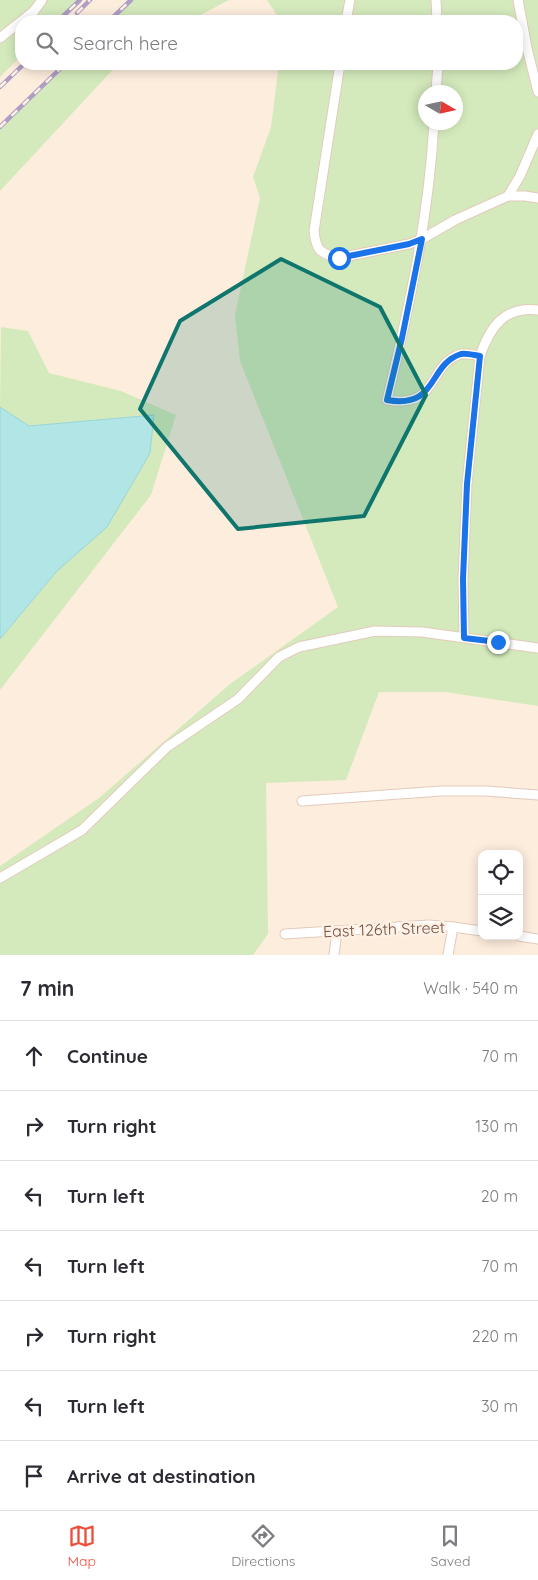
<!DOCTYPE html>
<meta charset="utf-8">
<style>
:root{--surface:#fff;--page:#f2f2f3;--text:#2b2b33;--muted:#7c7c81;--line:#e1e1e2;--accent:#ed4f3c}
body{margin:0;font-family:Quicksand,sans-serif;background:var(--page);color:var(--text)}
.controls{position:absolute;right:15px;bottom:15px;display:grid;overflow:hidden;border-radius:10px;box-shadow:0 2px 12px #0003}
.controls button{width:45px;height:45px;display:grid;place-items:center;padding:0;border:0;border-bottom:1px solid var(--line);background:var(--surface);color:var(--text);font:25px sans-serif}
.compass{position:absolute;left:418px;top:85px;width:45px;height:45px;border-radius:50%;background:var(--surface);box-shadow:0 2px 12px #0003;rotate:99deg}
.stop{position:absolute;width:15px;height:15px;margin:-11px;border:4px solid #1a73e8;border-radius:50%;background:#fff}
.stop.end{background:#1a73e8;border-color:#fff;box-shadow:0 1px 5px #0008}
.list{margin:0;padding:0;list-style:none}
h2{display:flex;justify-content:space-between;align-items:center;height:65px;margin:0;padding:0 20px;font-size:21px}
h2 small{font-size:16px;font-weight:400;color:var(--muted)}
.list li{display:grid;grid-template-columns:32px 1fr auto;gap:15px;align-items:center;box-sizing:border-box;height:70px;padding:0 20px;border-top:1px solid var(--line)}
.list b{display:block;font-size:19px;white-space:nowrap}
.list em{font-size:16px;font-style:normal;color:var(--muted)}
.icon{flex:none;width:28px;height:28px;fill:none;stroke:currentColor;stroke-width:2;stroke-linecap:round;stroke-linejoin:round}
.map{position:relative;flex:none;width:538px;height:955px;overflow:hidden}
.search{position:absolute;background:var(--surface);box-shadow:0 2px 12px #0003;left:15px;right:15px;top:15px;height:55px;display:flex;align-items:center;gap:12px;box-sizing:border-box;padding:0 18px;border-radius:20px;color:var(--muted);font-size:19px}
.sheet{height:555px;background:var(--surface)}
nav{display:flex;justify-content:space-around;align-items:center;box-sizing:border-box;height:70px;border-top:1px solid var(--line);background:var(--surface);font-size:14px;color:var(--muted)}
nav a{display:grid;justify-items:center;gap:2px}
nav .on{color:var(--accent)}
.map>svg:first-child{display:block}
</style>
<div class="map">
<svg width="538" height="955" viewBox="0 0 538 955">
<rect width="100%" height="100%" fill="#fdeddd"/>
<!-- green -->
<g fill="#d4eabc" fill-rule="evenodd">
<polygon points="0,0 80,0 58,21 21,21 21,56 0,77"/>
<polygon points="131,0 229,0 189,21 109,21"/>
<path d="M267,0h271v706l-93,-14h-66l-33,88 -80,3 2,151 -15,21h-253v-89l99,-68 131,-114 108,-77 -98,-246 -5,-46 25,-117 -7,-21 18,-50 8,-63h238v-43h-236zM426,92h30v30h-30z"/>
<polygon points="65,64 118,64 0,191 0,127"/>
<polygon points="1,327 28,331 49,373 121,391 176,415 151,495 0,690 0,639 56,572 107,527 154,415 29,426 0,407"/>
</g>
<!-- water -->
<polygon fill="#b2e5e6" stroke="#98d6d8" points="0,407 29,426 154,415 150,453 107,527 56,572 0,639"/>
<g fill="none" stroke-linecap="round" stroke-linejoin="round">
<defs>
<g id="minor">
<polyline points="436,0 437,21"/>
<polyline points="518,0 527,48 538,92"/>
<polyline points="346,21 350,0"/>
<polyline points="0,38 34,11 42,0"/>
<path d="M340,64l-26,167c2,19 6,23 25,27l70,-14 13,-5 33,-19 53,-24h17l13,2"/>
<polyline points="436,92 438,64"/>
<path d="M434,122c-5,95 -25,186 -47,278 53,9 40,-36 74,-46 5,-1 14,1 19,2"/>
<polyline points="508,196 520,176 538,134"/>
<path d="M464,637l-1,-58 4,-95 13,-128c10,-29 24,-50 58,-46"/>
<polyline points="302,801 441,791 486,791 538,795"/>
<polyline points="0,878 82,830 167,747 238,699 279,657 299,647 375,631 422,632 538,648"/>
<polyline points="285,934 429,925 453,927 482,931"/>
<polyline points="519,936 538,939"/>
<polyline points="334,955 337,931"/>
<polyline points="448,955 453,927"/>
</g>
</defs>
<!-- minor casing -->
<use href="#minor" stroke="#e3cabc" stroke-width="11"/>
<!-- minor -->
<use href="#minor" stroke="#fff" stroke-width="9"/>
<defs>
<g id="rail">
<polyline points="77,13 90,0"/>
<polyline points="58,21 80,0"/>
<polyline points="109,21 131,0"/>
<polyline points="0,87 24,64"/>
<polyline points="0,127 65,64"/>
</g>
</defs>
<!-- rail casing -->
<use href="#rail" stroke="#ae9dc5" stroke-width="4.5"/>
<!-- rail -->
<use href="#rail" stroke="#fff1e4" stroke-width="2.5" stroke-dasharray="8" stroke-linecap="butt"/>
</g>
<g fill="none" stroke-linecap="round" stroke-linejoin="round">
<!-- route -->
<path stroke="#1a73e8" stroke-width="6" d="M339,258l70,-14 13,-5 -20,99 -15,62c52,9 40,-35 74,-46 5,-1 13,1 19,2l-13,128 -4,95 1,59 34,4"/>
</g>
<!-- marked area -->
<path fill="#0f766e" fill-opacity="0.2" stroke="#0f766e" stroke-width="4" stroke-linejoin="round" d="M281,259l99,48 46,88 -62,121 -126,13 -98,-120 40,-88z"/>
<g text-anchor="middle" stroke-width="5" stroke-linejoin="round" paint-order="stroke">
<!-- street labels -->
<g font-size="16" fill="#735045" stroke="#fff1e4">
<text transform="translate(384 929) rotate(-2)" y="6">East 126th Street</text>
</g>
</g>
</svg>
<div class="controls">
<button><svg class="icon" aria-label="locate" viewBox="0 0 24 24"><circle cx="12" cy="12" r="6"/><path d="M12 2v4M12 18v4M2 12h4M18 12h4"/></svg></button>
<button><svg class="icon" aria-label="layers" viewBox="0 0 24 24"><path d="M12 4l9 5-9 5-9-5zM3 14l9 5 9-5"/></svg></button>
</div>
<svg class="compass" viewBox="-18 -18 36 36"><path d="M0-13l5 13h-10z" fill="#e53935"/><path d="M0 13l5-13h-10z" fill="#7c7c81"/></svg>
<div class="stop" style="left:339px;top:258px"></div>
<div class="stop end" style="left:498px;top:642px"></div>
<div class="search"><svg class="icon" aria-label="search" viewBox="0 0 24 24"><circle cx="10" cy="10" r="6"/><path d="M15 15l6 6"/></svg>Search here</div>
</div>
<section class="sheet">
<h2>7 min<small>Walk · 540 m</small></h2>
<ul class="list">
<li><svg class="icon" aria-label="ahead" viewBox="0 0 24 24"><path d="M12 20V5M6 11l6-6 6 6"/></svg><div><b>Continue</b></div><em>70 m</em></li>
<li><svg class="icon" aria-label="right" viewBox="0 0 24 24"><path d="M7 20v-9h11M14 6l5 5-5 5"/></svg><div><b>Turn right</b></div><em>130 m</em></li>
<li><svg class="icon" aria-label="left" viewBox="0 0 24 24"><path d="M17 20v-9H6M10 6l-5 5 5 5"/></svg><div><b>Turn left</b></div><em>20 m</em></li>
<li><svg class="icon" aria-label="left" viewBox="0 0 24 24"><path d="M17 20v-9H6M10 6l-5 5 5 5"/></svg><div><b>Turn left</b></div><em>70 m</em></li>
<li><svg class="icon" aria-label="right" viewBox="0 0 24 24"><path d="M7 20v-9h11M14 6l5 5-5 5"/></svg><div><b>Turn right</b></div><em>220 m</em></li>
<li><svg class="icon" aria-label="left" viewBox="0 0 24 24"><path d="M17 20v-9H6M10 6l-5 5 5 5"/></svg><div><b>Turn left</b></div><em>30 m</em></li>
<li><svg class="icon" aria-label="arrive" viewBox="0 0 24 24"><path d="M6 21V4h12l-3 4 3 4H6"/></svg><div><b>Arrive at destination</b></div></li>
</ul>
</section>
<nav>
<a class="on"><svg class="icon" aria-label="map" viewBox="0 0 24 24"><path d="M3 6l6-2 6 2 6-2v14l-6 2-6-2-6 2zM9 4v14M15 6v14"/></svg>Map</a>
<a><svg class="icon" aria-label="directions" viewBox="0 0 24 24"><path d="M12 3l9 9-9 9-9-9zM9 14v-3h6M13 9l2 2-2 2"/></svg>Directions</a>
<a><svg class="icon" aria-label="saved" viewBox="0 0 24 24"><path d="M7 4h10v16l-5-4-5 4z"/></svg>Saved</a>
</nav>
